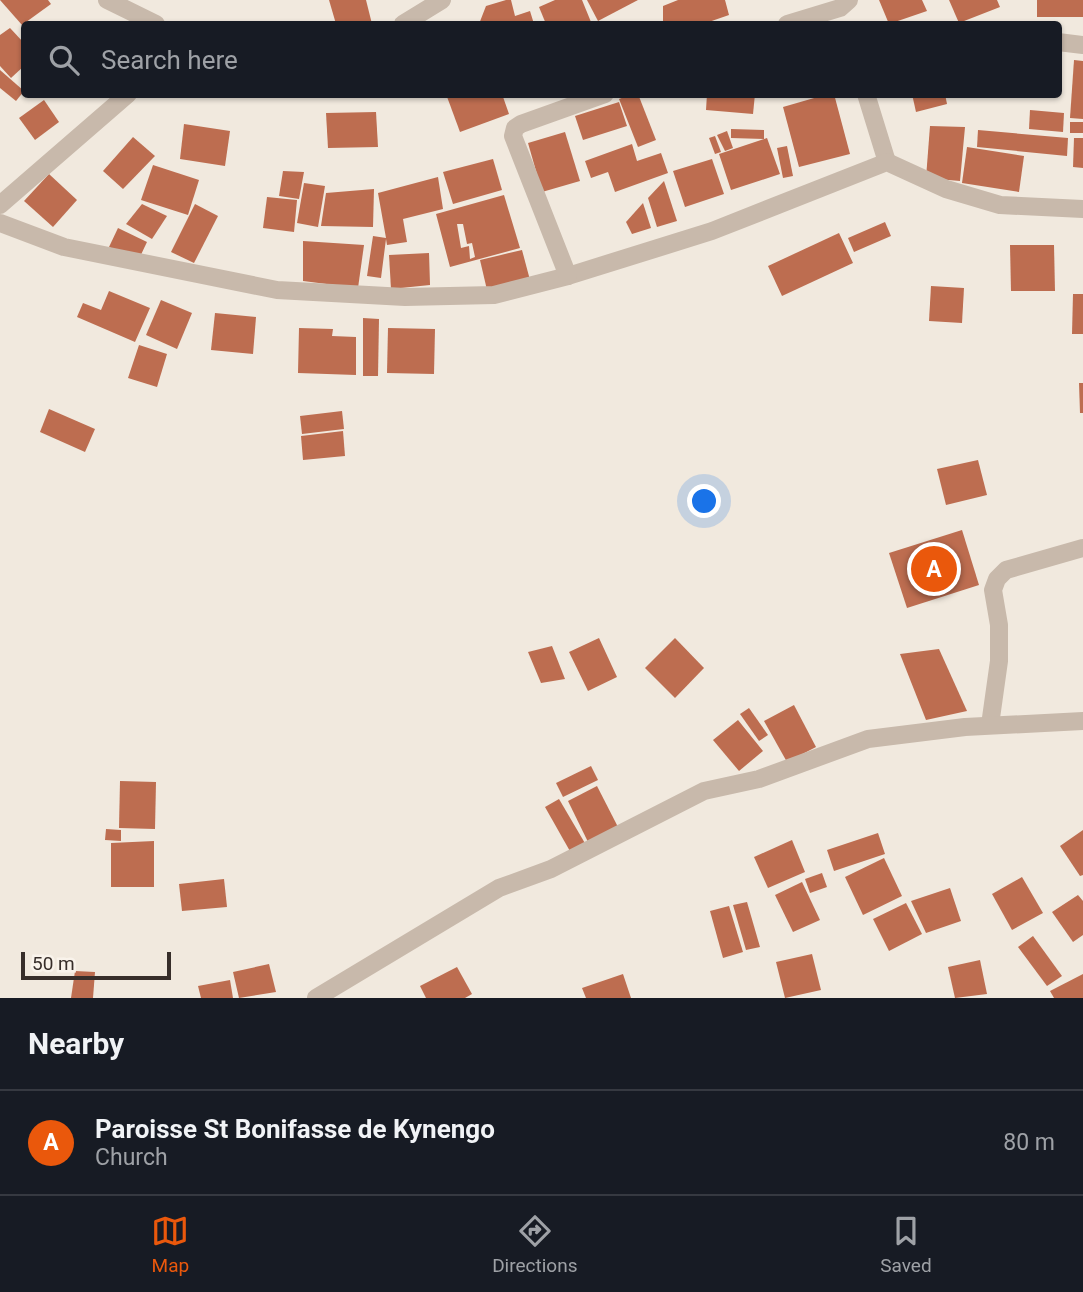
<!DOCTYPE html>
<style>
:root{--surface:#171b24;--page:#242831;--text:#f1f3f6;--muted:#9ea1a6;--line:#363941;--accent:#ea580c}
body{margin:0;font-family:Roboto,sans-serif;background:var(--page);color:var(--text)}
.scale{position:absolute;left:21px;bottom:18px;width:150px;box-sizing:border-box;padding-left:7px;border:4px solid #372e2a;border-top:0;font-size:19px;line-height:24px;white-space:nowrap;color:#372e2a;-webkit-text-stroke:5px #f9f3eb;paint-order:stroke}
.you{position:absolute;left:705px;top:502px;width:24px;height:24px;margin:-18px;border:5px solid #fff;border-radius:50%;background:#1a73e8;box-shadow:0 0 0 10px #1a73e833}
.badge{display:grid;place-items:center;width:46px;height:46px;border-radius:50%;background:var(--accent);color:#fff;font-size:23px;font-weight:700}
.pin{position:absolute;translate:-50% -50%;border:4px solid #fff;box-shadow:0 2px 7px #0006}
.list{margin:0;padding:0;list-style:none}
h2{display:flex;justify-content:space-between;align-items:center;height:91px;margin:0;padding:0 28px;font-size:30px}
h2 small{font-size:23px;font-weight:400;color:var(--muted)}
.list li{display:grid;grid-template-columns:46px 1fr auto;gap:21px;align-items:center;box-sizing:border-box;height:105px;padding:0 28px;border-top:2px solid var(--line)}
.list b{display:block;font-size:26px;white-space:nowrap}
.list p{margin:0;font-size:23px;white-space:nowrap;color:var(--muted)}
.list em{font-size:23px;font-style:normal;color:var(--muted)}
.icon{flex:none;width:38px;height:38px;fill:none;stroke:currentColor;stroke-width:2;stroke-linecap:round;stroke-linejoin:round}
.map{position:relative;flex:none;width:1083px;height:998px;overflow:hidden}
.search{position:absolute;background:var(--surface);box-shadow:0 2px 5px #0004;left:21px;right:21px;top:21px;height:77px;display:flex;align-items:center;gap:18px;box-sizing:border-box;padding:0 24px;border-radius:7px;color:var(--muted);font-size:26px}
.sheet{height:196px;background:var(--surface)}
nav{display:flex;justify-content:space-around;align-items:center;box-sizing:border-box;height:98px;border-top:2px solid var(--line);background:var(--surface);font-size:19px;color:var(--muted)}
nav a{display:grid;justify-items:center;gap:4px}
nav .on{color:var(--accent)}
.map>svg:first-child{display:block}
</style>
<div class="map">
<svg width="1083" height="998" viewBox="0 0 1083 998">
<rect width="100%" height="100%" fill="#f1e9de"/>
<!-- building -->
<g fill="#bd6d50" fill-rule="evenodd">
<polygon points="0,0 48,0 51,4 22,25"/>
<polygon points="329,0 366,0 372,24 336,24"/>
<polygon points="506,0 511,0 515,16 530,11 534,24 479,24 486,6"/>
<polygon points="555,0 582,0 591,22 546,24 539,7"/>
<polygon points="587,0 638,0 598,21"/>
<polygon points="678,0 725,0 729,15 703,24 663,24 663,6"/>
<polygon points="879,0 922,0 927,11 889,24"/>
<polygon points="949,0 997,0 1000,7 959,23"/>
<rect x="1037" y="0" width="46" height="17"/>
<polygon points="10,28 24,43 24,66 11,78 0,66 0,35"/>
<polygon points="1074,60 1083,61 1083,119 1070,118"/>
<polygon points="0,70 24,91 16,101 0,88"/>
<polygon points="446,94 502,94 509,114 460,132"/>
<polygon points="632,94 638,94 656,140 638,147 619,99"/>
<polygon points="707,94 755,94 753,114 706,110"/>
<polygon points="828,94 834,94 850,154 799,167 783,107"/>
<polygon points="912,94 945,94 947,104 916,112"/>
<polygon points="44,100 59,122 35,140 19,118"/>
<polygon points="619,102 627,126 583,140 575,116"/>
<polygon points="1030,110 1064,113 1063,132 1029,129"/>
<polygon points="376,112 378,147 328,148 326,113"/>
<rect x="1070" y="122" width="13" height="11"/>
<polygon points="184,124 230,131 225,166 180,159"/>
<polygon points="930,126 965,127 960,181 926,178"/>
<polygon points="731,129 764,130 764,139 731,138"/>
<polygon points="978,130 1068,138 1067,156 977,147"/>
<polygon points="727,131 733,148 725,151 717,135"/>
<polygon points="565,132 580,181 542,192 528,143"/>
<polygon points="715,136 721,152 715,154 709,138"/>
<polygon points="133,137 155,156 123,189 103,171"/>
<polygon points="767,138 780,174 731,190 719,154"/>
<polygon points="1074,138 1083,138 1083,168 1073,167"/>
<polygon points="632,144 637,161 661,153 668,173 615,192 608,172 591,178 585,161"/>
<polygon points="787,146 793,176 783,178 777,148"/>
<polygon points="967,147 1024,156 1019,192 962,183"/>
<polygon points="493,159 502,190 453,204 443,172"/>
<polygon points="712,159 724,194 685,207 673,171"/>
<polygon points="153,165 199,180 188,215 141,200"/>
<polygon points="283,171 304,172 299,199 279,196"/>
<polygon points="49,174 77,200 53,227 24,201"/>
<polygon points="438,177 443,209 403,219 407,242 387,245 386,239 381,278 367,276 373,236 386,238 378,193"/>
<polygon points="664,181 677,221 657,227 648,198"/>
<polygon points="304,183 325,186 318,227 297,223"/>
<polygon points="374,189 373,227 321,226 326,193"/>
<path d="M504,195l16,53 -70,19 -14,-53zM457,224h6l4,20 5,-1 3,14 -5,2 -1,-13 -8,2z"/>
<polygon points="267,197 297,200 294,232 263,228"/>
<polygon points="643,203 651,228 632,234 626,222"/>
<polygon points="142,204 167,216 152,239 126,224"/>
<polygon points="195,204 218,216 194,263 171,252"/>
<polygon points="885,222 891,236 854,252 848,238"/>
<polygon points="118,228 147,242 138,261 109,247"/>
<polygon points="839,233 853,263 782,296 768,266"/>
<polygon points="303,241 364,245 358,288 303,281"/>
<polygon points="1010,245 1054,245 1055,291 1011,291"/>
<polygon points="522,250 530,280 487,290 480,260"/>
<polygon points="429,253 430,285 391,289 389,255"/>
<polygon points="931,286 964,288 962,323 929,321"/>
<polygon points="109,291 150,308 135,342 77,317 83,303 101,310"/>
<polygon points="1073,294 1083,294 1083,334 1072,334"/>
<polygon points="161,300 192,313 177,349 146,335"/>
<polygon points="215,313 256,317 253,354 211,350"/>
<polygon points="363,318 379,319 378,376 363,376"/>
<polygon points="299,328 333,329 332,336 356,337 356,375 298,373"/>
<polygon points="388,328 435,329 434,374 387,373"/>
<polygon points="139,345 167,354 157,387 128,378"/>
<polygon points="1079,383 1083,383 1083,413 1080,413"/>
<polygon points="49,409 95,429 85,452 40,432"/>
<polygon points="342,411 344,429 302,434 300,416"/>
<polygon points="343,431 345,456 303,460 301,436"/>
<polygon points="978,460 987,495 946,505 937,469"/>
<polygon points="962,530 979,585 907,608 889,553"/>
<polygon points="599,638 617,677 588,691 569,652"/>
<polygon points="675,638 704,668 675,698 645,668"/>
<polygon points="552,646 565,679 541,683 528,652"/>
<polygon points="939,649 967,711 926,720 900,654"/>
<polygon points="794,705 816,747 787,762 764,721"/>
<polygon points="749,708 768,735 759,741 740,714"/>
<polygon points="738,720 763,751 739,771 713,740"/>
<polygon points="591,766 598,780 563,797 556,783"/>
<polygon points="120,781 156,782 155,829 119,828"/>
<polygon points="597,786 619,829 589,844 568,801"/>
<polygon points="559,799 586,845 571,853 545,807"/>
<polygon points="106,829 121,830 121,841 105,840"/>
<polygon points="1083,830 1083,875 1080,876 1060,846"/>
<polygon points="878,833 885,854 834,871 827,850"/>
<polygon points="792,840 805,872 768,888 754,857"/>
<polygon points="154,841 154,887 111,887 111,843"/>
<polygon points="884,858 902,896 863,915 845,877"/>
<polygon points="822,873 827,887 810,893 805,879"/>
<polygon points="1022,877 1043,913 1012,930 992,894"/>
<polygon points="224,879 227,907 182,911 179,884"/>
<polygon points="802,882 820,920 793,932 775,895"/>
<polygon points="950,888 961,921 926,933 911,901"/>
<polygon points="1078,895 1083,901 1083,935 1073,942 1052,912"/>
<polygon points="747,902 760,947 746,950 733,905"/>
<polygon points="906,903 922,934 889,951 873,919"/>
<polygon points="729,906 743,952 723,958 710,911"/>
<polygon points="1033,936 1062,976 1047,986 1018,947"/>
<polygon points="812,954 821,990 785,998 776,962"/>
<polygon points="980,960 987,994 955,998 948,967"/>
<polygon points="269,964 276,992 239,998 233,972"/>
<polygon points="457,967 472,994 465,998 426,998 420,986"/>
<polygon points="75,971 95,972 93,998 71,998"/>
<polygon points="623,974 631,998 586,998 582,988"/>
<polygon points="1083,974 1083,998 1054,998 1050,991"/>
<polygon points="230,980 233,998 201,998 198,986"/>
</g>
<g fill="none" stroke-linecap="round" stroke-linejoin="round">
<!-- minor -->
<g stroke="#c8b9ab" stroke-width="18">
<polyline points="107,0 156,24"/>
<polyline points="403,24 442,0"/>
<polyline points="787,24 840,8 849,0"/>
<polyline points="1058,42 1083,45"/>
<polyline points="866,94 887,162"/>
<polyline points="0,205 128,94"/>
<polyline points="0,223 64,247 277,290 405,297 494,295 568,276 712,231 887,162 946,189 1000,205 1083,209"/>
<polyline points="568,276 513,136 515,128 521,124 605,94"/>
<polyline points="990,725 999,661 999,625 993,590 997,579 1006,570 1083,548"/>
<polyline points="316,998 499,888 551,869 704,791 759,779 868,739 965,727 1083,721"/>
</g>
</g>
</svg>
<div class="scale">50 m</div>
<div class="you"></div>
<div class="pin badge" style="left:934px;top:569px">A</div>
<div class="search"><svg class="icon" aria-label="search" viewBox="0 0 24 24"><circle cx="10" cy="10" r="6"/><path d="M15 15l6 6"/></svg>Search here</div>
</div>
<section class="sheet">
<h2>Nearby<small></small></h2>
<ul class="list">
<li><span class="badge">A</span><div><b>Paroisse St Bonifasse de Kynengo</b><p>Church</p></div><em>80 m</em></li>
</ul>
</section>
<nav>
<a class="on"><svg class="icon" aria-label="map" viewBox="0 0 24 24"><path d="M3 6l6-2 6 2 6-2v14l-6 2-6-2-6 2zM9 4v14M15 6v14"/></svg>Map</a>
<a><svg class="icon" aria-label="directions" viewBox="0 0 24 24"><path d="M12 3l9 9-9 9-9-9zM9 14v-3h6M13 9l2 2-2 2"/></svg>Directions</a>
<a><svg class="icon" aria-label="saved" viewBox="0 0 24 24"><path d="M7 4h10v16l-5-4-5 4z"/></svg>Saved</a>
</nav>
